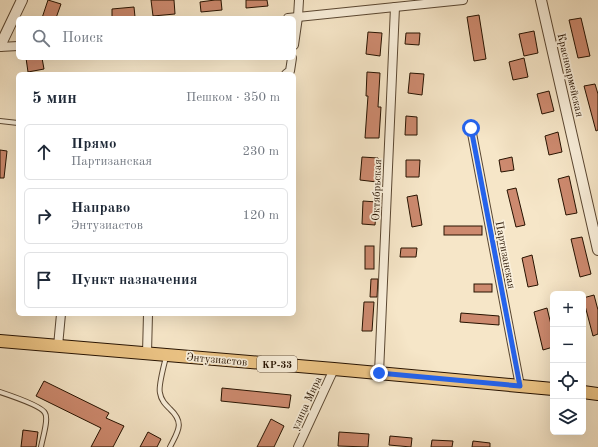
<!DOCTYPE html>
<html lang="ru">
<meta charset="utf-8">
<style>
:root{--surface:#fff;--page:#f6f6f7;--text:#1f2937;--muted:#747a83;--line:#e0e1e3}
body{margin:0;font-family:"Old Standard TT",serif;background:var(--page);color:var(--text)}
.controls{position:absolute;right:12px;bottom:12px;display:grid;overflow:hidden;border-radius:6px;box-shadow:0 4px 16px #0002}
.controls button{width:36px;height:36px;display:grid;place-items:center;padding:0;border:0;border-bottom:1px solid var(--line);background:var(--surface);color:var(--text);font:20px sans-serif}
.stop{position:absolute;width:12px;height:12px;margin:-9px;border:3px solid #2563eb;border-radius:50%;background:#fff}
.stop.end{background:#2563eb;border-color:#fff;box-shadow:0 1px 4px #0008}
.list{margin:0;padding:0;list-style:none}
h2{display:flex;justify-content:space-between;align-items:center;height:52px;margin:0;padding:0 16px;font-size:17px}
h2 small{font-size:13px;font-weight:400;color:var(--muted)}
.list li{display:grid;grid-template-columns:26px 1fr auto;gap:12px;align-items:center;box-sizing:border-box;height:56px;margin:0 8px 8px;padding:0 8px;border:1px solid var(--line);border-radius:6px}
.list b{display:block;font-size:15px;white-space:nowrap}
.list p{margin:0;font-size:13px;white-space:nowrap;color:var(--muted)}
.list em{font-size:13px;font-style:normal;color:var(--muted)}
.icon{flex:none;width:22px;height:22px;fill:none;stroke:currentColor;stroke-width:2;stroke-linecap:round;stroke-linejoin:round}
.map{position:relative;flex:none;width:598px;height:447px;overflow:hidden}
.search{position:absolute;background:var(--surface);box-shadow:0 4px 16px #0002;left:16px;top:16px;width:280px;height:44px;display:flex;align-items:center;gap:10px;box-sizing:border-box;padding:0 14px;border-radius:6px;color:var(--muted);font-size:15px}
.panel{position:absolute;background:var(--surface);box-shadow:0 4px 16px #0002;left:16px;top:72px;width:280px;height:244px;border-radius:6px}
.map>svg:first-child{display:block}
</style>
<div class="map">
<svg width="598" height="447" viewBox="0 0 598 447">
<rect width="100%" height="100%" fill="#f6e6c8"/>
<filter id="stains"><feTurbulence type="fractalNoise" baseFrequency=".005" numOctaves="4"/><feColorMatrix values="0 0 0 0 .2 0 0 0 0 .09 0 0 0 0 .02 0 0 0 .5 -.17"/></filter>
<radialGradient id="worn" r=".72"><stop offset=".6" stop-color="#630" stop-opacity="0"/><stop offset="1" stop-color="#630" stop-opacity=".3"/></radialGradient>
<!-- building -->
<g fill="#cd8a6f" stroke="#261200">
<polygon points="48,0 61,4 56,18 42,18"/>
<polygon points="151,0 174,0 175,14 153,16"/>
<polygon points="215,0 221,0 222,10 201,12 200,2"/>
<polygon points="246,0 267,0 268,6 246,8"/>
<polygon points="134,7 135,17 112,18 112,9"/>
<polygon points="479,15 486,59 474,61 467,17"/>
<polygon points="581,18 590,56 578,58 569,20"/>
<polygon points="534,31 538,53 524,56 519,34"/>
<polygon points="368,32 382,33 380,56 366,54"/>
<polygon points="406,33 420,33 419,45 405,44"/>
<polygon points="26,58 42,58 44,69 28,72"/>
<polygon points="524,58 528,77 513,80 509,62"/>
<polygon points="367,72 380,73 378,107 381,107 379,138 365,138 368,96 366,96"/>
<polygon points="410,73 424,74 422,95 408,93"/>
<polygon points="595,84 598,94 598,130 596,131 584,86"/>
<polygon points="549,91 554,111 542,114 537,94"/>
<polygon points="406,116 417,117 417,135 405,135"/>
<polygon points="558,132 562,152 549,155 545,136"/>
<polygon points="0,150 7,151 4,178 0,178"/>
<polygon points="362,157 378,158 377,182 360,180"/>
<polygon points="512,157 514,170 501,172 499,160"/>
<polygon points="406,160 420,160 419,177 406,177"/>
<polygon points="569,176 577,213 566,215 558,179"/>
<polygon points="516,188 525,225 516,227 507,190"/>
<polygon points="417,195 422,225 412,227 407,197"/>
<polygon points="363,201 377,202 375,225 362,224"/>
<rect x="444" y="226" width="38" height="9"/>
<polygon points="582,237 591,274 580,277 571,239"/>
<rect x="365" y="246" width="9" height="23"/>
<polygon points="401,248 417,248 416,257 400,257"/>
<polygon points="532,255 538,285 528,287 522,258"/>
<polygon points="371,279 378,279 377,297 370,297"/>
<rect x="474" y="284" width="18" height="8"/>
<polygon points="594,295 598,310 598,334 593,336 583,298"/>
<polygon points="364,302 374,302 372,331 362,331"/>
<polygon points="547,308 553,333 553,347 543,350 534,312"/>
<polygon points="461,313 499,316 499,325 460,322"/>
<polygon points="44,381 109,413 106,418 124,426 113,447 91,447 101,428 36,396"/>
<polygon points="222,388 291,395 289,408 221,401"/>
<polygon points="271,419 284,426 274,447 257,447"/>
<polygon points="23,430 38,432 36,447 21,447"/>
<polygon points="148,432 161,439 157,447 140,447"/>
<polygon points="339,432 369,434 368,447 338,446"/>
<polygon points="390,436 412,438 411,447 389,445"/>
<polygon points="432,440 453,441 452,447 431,447"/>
<polygon points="473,441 490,443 490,447 472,447"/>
</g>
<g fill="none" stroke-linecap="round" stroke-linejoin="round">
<defs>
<g id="service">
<polyline points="0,121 18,123"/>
<path d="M166,357c-2,8 -8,30 -6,36 1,7 5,11 10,16 15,14 8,22 0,38"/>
<path d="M0,392c9,3 42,14 45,21 4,6 -3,27 -4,34"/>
</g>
<g id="minor">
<polyline points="288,18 463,0"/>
<polyline points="294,45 298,17 299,0"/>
<polyline points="0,47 18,46"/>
<polyline points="286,74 290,71 292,58"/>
<polyline points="471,128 520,386"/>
<polyline points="58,346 61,314"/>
<polyline points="147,353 148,314"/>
<polyline points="379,373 395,7"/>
<polyline points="298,447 334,369"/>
</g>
<g id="tertiary">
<polyline points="541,0 598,250"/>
<polyline points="0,46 22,0"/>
</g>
<g id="primary">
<polyline points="0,341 334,369 553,389"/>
<polyline points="583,392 598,394"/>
</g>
</defs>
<!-- service casing -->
<use href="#service" stroke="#5a4732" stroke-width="6"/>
<!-- minor casing -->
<use href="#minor" stroke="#5a4732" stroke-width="10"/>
<!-- tertiary casing -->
<use href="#tertiary" stroke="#5a4732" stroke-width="12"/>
<!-- primary casing -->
<use href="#primary" stroke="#261200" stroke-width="14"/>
<!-- service -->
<use href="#service" stroke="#f9efdb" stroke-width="4"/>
<!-- minor -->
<use href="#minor" stroke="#f9efdb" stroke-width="8"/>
<!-- tertiary -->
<use href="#tertiary" stroke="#f9efdb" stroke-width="10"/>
<!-- primary -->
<use href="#primary" stroke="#ebc384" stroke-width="12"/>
</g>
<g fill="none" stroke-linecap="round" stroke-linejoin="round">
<!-- route -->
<polyline stroke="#2563eb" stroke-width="5" points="379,373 520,386 471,128"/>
</g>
<g text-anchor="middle" stroke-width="3.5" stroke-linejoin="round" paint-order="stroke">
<!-- shield labels -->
<rect fill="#f9efdb" stroke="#655442" stroke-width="1" x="257" y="356" width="40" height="16" rx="3"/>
<g font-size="10" font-weight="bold" fill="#261200">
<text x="277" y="368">KP-33</text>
</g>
<!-- street labels -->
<g font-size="11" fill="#261200" stroke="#f9efdb">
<text transform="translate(571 75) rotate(77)" y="4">Красноармейская</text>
<text transform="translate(376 190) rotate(-88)" y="4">Октябрьская</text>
<text transform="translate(506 255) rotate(79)" y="4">Партизанская</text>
<text transform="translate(217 359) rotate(5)" y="4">Энтузиастов</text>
<text transform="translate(306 403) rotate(-65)" y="4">улица Мира</text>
</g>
</g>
<rect width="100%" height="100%" filter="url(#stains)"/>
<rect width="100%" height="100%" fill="url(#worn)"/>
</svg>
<div class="controls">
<button>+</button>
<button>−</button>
<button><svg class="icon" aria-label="locate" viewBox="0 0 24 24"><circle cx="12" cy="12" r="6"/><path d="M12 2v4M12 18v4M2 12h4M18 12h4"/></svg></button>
<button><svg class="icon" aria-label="layers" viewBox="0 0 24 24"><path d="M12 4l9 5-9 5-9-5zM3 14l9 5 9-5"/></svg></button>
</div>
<div class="stop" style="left:471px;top:128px"></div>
<div class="stop end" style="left:379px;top:373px"></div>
<div class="search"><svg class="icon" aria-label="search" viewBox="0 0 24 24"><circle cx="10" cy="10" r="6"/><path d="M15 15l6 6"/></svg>Поиск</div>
<section class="panel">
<h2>5 мин<small>Пешком · 350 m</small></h2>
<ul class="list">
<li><svg class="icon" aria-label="ahead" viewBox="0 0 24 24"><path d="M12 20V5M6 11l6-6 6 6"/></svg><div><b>Прямо</b><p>Партизанская</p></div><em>230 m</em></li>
<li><svg class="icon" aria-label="right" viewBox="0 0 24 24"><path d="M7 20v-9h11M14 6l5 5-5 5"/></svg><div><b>Направо</b><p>Энтузиастов</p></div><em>120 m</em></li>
<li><svg class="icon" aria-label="arrive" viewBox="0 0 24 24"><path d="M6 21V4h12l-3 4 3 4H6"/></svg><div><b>Пункт назначения</b></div></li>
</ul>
</section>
</div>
